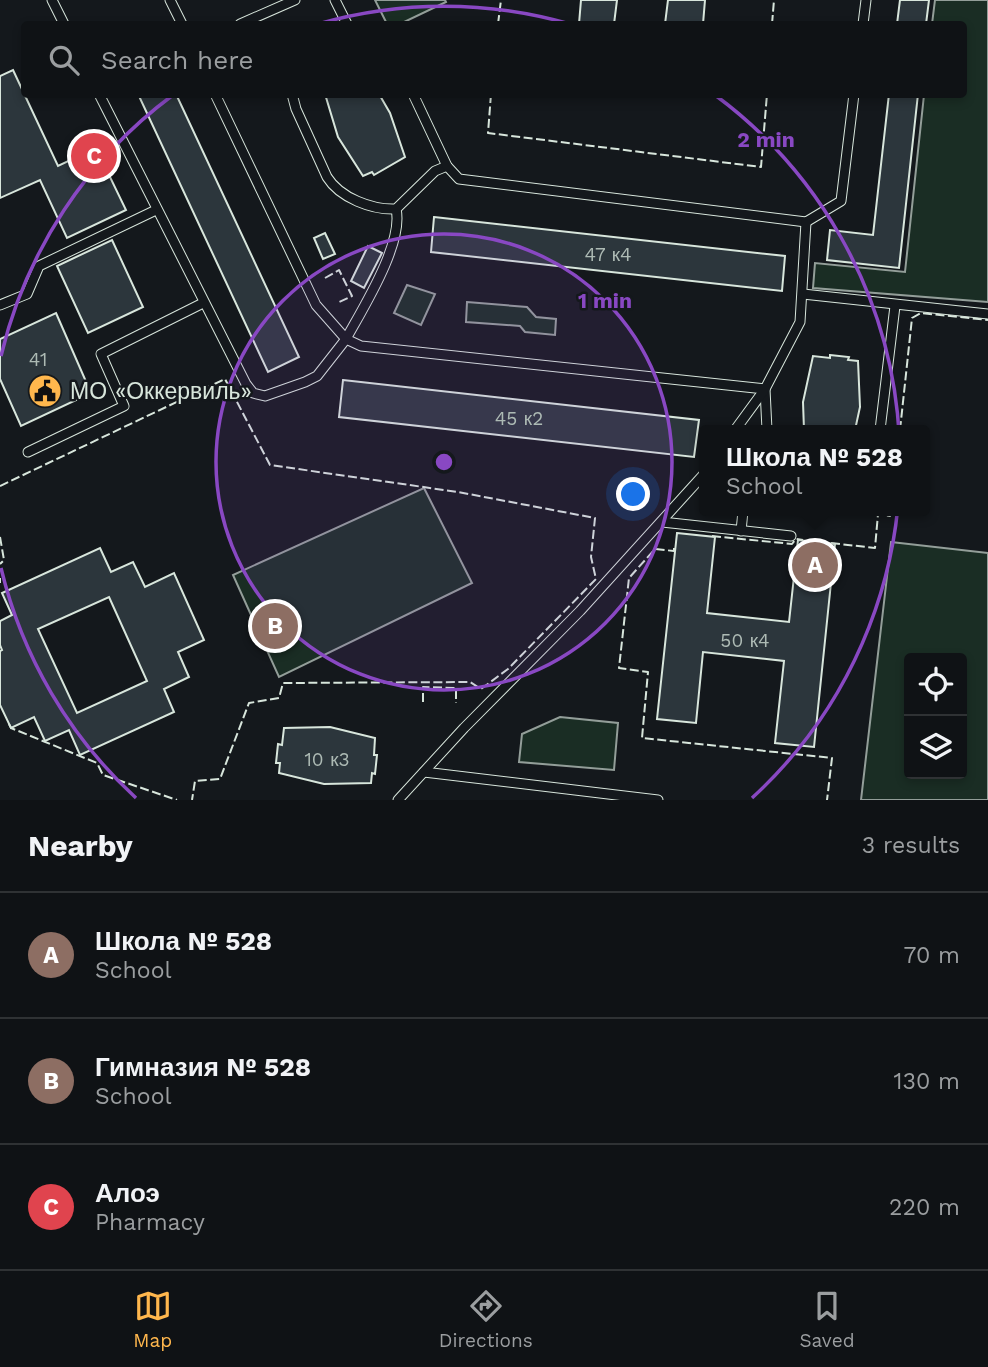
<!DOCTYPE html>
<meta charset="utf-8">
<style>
:root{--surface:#0f1215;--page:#1d2022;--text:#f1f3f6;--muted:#9b9ea0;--line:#2f3234;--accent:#ffb74d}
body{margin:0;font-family:"Work Sans",sans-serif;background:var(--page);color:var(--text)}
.controls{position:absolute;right:21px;bottom:21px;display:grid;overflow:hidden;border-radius:7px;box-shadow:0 4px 10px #0003}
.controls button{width:63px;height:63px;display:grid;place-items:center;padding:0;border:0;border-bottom:2px solid var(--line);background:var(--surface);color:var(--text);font:35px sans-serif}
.you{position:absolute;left:634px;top:495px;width:24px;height:24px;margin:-18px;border:5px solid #fff;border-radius:50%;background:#1a73e8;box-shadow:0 0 0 10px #1a73e833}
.badge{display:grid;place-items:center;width:46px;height:46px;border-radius:50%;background:var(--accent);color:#fff;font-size:23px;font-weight:700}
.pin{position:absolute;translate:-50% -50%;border:4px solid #fff;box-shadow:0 2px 7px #0006}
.popup{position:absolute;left:699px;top:425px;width:231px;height:91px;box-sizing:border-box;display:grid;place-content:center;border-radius:7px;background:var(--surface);filter:drop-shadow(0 2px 5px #0005);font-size:23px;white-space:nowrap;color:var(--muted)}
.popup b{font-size:26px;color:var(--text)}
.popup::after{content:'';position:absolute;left:50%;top:100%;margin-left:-14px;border:14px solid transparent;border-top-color:var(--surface)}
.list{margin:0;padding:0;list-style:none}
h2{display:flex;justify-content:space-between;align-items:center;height:91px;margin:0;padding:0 28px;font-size:30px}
h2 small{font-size:23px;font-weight:400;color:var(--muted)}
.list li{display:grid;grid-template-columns:46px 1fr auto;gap:21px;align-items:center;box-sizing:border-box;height:126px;padding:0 28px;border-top:2px solid var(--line)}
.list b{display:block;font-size:26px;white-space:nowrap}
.list p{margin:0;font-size:23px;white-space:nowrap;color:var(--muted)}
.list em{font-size:23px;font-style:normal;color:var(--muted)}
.icon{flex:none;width:38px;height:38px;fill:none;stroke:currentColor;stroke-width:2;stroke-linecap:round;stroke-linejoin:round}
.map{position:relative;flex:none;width:988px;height:800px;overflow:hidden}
.search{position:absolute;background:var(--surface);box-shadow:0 4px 10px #0003;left:21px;right:21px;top:21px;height:77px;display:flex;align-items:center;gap:18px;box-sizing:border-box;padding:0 24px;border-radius:7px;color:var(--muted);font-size:26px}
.sheet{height:469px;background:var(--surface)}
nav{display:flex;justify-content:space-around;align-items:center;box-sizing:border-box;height:98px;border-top:2px solid var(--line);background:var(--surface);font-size:19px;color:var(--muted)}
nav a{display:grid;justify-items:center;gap:4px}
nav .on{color:var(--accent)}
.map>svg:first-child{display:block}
</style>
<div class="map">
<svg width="988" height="800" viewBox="0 0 988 800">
<rect width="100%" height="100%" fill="#14181c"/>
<!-- green -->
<g fill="#1a2d24" stroke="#939e99" stroke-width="2" fill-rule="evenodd">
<polygon points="375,0 445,0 446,2 400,24 387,24"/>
<polygon points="935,0 988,0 988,302 813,288 815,263 905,272 924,95 964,94 964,24 932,24"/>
<polygon points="407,285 435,294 421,325 394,313"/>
<polygon points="467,302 527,307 536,317 556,319 555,335 525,332 520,326 466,322"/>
<polygon points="424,488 472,583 279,677 233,575"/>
<path d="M891,542l97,11v247h-127zM909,658h53v116h-53z"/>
<polygon points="560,717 618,723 614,770 519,762 522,734"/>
</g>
<!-- building -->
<g fill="#2c363c" stroke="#d8e6dc" stroke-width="2" fill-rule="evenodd">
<polygon points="581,0 617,0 614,24 579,24"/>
<polygon points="668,0 705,0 703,24 665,24"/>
<polygon points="900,0 929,0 926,24 897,24"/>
<polygon points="13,70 58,166 96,148 126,210 67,238 40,180 0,198 0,76"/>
<polygon points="138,94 176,94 299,357 268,372"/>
<polygon points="325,94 379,94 390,113 405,157 374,175 372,172 363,176 338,137"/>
<polygon points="889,94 918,94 899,268 827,260 830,230 873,235"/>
<polygon points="434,217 785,256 782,291 431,252"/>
<polygon points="325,233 335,254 323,259 314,238"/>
<polygon points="112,240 143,307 88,333 57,266"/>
<polygon points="368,246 382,253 364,288 351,281"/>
<polygon points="56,313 91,393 21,426 0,379 0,339"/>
<polygon points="830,355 849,357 848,360 858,361 860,407 855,430 804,430 803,402 813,356 830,358"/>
<polygon points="343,380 699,420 694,457 339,417"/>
<polygon points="677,533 715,537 707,613 789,622 798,540 835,544 814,747 775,743 784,661 703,652 696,723 657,719"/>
<path d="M100,548l11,24 22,-10 12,25 29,-14 30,67 -26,12 11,25 -25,12 10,23 -94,43 -11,-25 -24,11 -11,-24 -23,11 -11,-23v-54l2,-1 -2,-5v-24l12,-6 -10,-22zM109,597l38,84 -70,32 -39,-84z"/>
<polygon points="330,727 375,738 374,755 377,755 375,774 372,773 371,783 324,784 279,773 280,763 276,763 278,744 282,745 284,728"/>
</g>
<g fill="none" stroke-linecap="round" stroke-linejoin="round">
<defs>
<g id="lane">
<polyline points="52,0 64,24"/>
<polyline points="170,0 182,24"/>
<polyline points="335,0 347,24"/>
<polyline points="240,24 295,0"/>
<polyline points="863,24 866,0"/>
<polyline points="99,94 246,384 253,393 265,396 305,382 317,376 346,339 361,346 765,389 767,430"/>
<path d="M215,94l101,211 30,34c17,-31 58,-96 50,-130"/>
<path d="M292,94l4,15 31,68c13,21 45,33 69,32l39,-38 12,-5"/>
<polyline points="413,94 447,166 459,179 806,222 841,201 854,94"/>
<polyline points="803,294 988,314"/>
<polyline points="0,305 27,294 39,266 156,210"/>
<polyline points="735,430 765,389 800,322 806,222"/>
<polyline points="880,430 895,306"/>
<polyline points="28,452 124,406 101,354 203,303"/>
<polyline points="662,522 791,536"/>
<polyline points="741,531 743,511"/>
<polyline points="424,772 658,800"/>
<polyline points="398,800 464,728 580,611 705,473"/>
</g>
</defs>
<!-- lane casing -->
<use href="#lane" stroke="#d8e6dc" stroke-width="11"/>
<!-- lane -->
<use href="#lane" stroke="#14181c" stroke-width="9"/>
<!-- fence -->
<g stroke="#d8e6dc" stroke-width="2" stroke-dasharray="9 3.5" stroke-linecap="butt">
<polyline points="498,24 501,0"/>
<polyline points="772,24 774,0"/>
<polyline points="491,94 488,133 761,167 767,94"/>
<polyline points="325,278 339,270 352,296 337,303"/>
<polyline points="900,430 912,318 921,313 988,320"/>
<polyline points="0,486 225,379 270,465 458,492 595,518 591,557 596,579 508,669 481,689 470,682 283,683 279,698 249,703 220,779 195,781 192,800"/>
<polyline points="712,536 792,544 796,539 803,540"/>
<polyline points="0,537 4,560 0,564"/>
<polyline points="831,543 875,548 878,514 890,516 891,511"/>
<polyline points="674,548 674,551 655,549 629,578 619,668 648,672 642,738 832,758 827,800"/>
<polyline points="0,578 0,583"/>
<polyline points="423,702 423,687 456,688 456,703"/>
<polyline points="9,724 11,728 97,763 103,775 177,800"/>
</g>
</g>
<!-- distance rings -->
<circle cx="444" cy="462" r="228" fill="#8948c3" fill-opacity=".12"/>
<g fill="none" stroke="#8948c3" stroke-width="3.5">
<circle cx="444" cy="462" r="228"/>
<path d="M136 798A456 456 0 0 1 1 568M1 356A456 456 0 0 1 173 95M318 24A456 456 0 0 1 570 24M715 95A456 456 0 0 1 752 798"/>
</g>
<!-- icons -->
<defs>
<symbol id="civic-disc" viewBox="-11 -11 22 22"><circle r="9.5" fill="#ffb74d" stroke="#14181c"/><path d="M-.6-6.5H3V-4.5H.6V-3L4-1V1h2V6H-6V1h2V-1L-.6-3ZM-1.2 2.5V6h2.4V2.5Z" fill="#111"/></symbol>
</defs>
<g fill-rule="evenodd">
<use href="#civic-disc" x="26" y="372" width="38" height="38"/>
</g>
<g text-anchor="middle" stroke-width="5" stroke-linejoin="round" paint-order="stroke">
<!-- number labels -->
<g font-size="19" fill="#adbab4">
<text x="608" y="261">47 к4</text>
<text x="38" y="366">41</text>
<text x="519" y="425">45 к2</text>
<text x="745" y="647">50 к4</text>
<text x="327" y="766">10 к3</text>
</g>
<!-- poi labels -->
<g font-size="23" fill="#d8e6dc" stroke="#14181c" text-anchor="start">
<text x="70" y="399">МО «Оккервиль»</text>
</g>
</g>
<circle cx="444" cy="462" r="10" fill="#8948c3" stroke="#14181c" stroke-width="3.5"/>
<g font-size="21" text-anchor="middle" font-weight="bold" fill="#8948c3" stroke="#14181c" stroke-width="5" stroke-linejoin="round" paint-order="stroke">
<text x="766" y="147">2 min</text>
<text x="605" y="308">1 min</text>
</g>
</svg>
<div class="controls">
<button><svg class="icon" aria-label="locate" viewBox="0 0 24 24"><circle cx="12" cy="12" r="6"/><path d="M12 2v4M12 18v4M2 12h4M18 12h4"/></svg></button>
<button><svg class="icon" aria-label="layers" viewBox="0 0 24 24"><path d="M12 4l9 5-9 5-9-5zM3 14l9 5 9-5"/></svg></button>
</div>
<div class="you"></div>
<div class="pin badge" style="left:815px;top:565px;background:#8d6e63">A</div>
<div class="popup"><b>Школа № 528</b>School</div>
<div class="pin badge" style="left:275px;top:626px;background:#8d6e63">B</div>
<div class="pin badge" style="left:94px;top:156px;background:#e0444e">C</div>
<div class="search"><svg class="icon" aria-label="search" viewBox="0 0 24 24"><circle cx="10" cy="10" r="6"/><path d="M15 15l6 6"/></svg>Search here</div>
</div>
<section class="sheet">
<h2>Nearby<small>3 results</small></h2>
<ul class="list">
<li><span class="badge" style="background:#8d6e63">A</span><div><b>Школа № 528</b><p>School</p></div><em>70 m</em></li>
<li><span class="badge" style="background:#8d6e63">B</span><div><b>Гимназия № 528</b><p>School</p></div><em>130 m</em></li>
<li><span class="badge" style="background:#e0444e">C</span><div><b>Алоэ</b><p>Pharmacy</p></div><em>220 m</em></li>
</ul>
</section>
<nav>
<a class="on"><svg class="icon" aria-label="map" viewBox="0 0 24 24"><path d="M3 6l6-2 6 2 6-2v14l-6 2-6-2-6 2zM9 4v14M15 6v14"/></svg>Map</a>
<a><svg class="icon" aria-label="directions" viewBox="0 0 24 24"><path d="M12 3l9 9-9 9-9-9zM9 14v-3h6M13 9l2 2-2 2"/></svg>Directions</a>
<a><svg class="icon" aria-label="saved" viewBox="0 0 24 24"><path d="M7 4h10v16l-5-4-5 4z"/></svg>Saved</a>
</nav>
